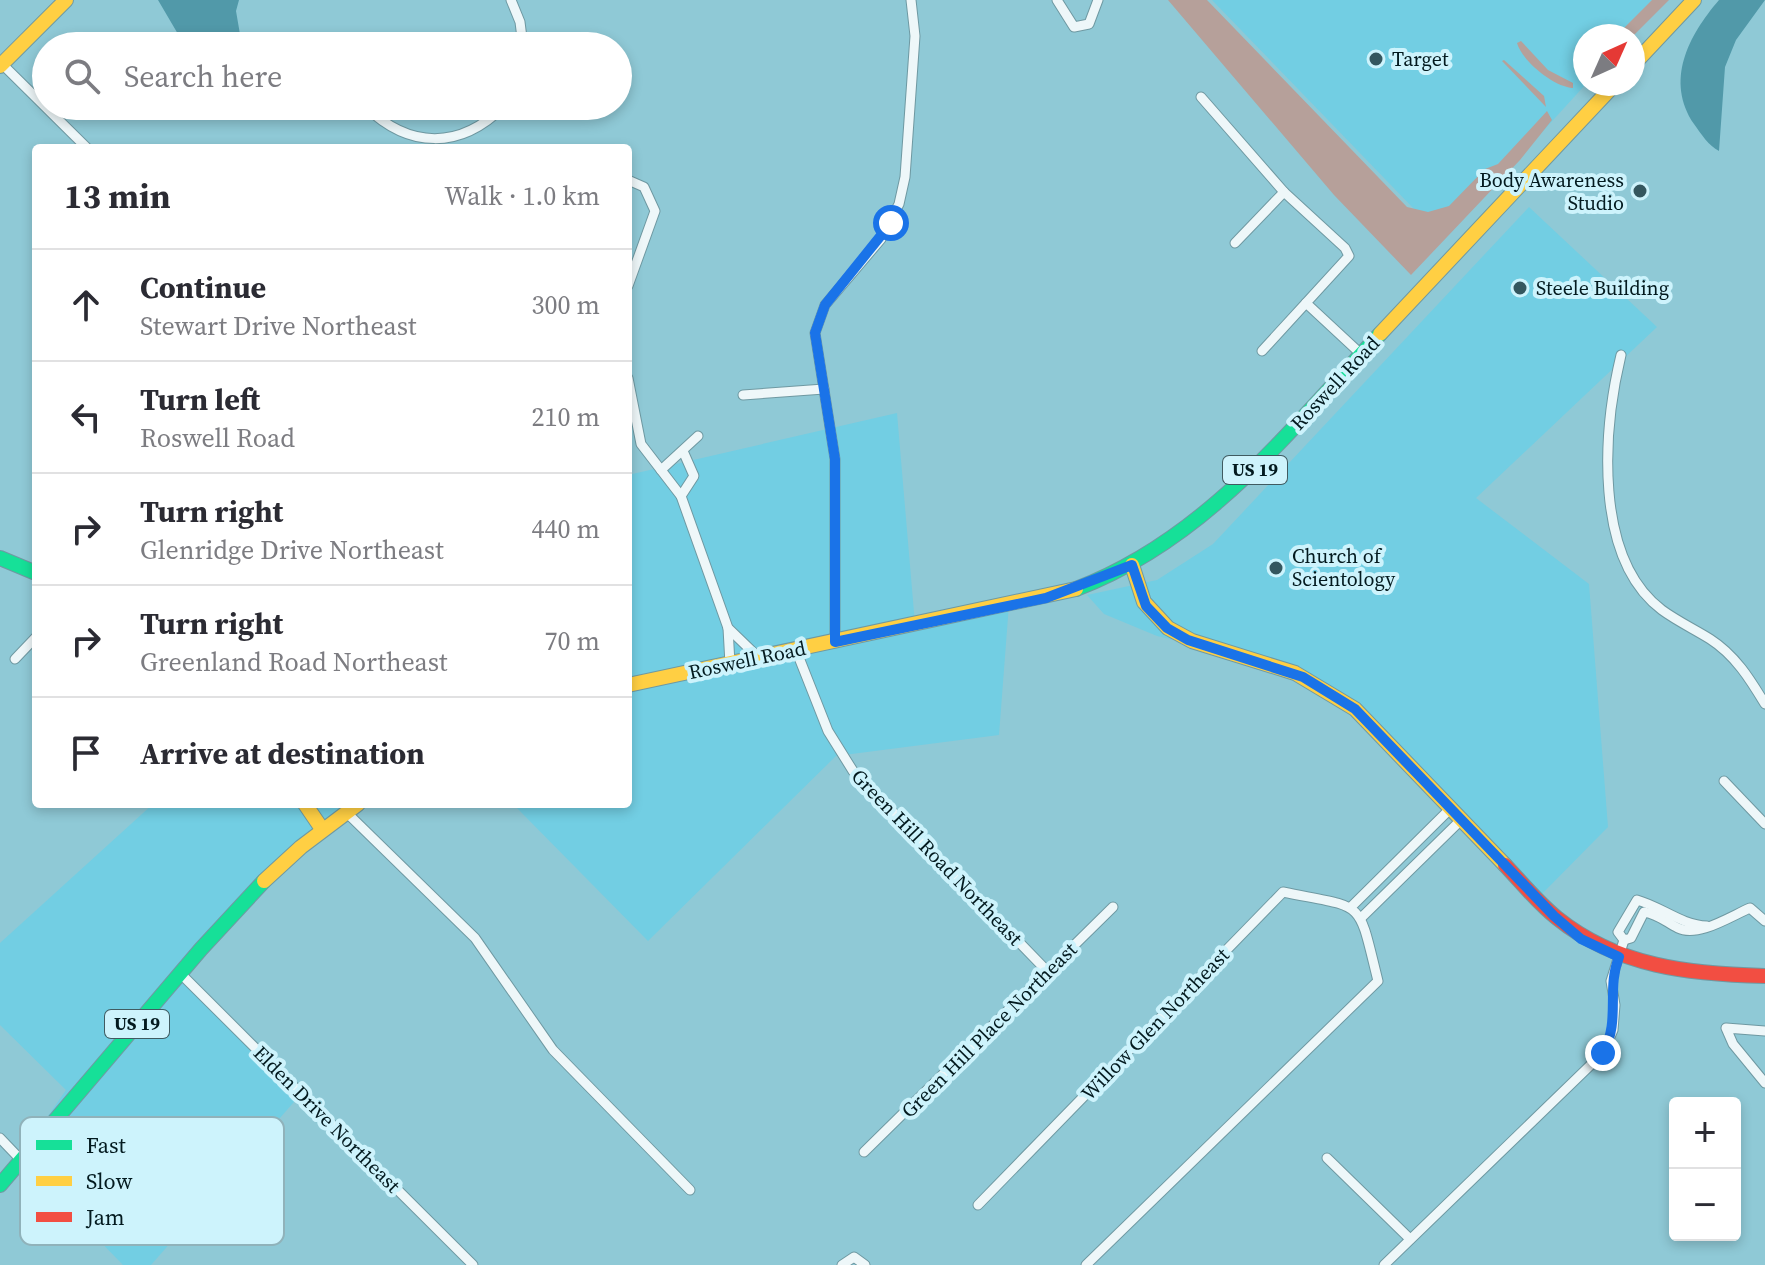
<!DOCTYPE html>
<meta charset="utf-8">
<style>
:root{--surface:#fff;--page:#f7f7f7;--text:#2b2b33;--muted:#7c7c81;--line:#e1e1e2}
body{margin:0;font-family:"Source Serif 4",serif;background:var(--page);color:var(--text)}
.controls{position:absolute;right:24px;bottom:24px;display:grid;overflow:hidden;border-radius:8px;box-shadow:0 4px 12px #0003}
.controls button{width:72px;height:72px;display:grid;place-items:center;padding:0;border:0;border-bottom:2px solid var(--line);background:var(--surface);color:var(--text);font:40px sans-serif}
.compass{position:absolute;left:1573px;top:24px;width:72px;height:72px;border-radius:50%;background:var(--surface);box-shadow:0 4px 12px #0003;rotate:45deg}
.stop{position:absolute;width:24px;height:24px;margin:-18px;border:6px solid #1a73e8;border-radius:50%;background:#fff}
.stop.end{background:#1a73e8;border-color:#fff;box-shadow:0 2px 8px #0008}
.list{margin:0;padding:0;list-style:none}
h2{display:flex;justify-content:space-between;align-items:center;height:104px;margin:0;padding:0 32px;font-size:34px}
h2 small{font-size:26px;font-weight:400;color:var(--muted)}
.list li{display:grid;grid-template-columns:52px 1fr auto;gap:24px;align-items:center;box-sizing:border-box;height:112px;padding:0 32px;border-top:2px solid var(--line)}
.list b{display:block;font-size:30px;white-space:nowrap}
.list p{margin:0;font-size:26px;white-space:nowrap;color:var(--muted)}
.list em{font-size:26px;font-style:normal;color:var(--muted)}
.icon{flex:none;width:44px;height:44px;fill:none;stroke:currentColor;stroke-width:2;stroke-linecap:round;stroke-linejoin:round}
.map{position:relative;flex:none;width:1765px;height:1265px;overflow:hidden}
.search{position:absolute;background:var(--surface);box-shadow:0 4px 12px #0003;left:32px;top:32px;width:600px;height:88px;display:flex;align-items:center;gap:20px;box-sizing:border-box;padding:0 28px;border-radius:44px;color:var(--muted);font-size:30px}
.panel{position:absolute;background:var(--surface);box-shadow:0 4px 12px #0003;left:32px;top:144px;width:600px;height:664px;border-radius:8px}
.map>svg:first-child{display:block}
</style>
<div class="map">
<svg width="1765" height="1265" viewBox="0 0 1765 1265">
<rect width="100%" height="100%" fill="#8fc9d6"/>
<!-- built -->
<g fill="#72cee3">
<polygon points="1212,0 1665,0 1631,36 1585,36 1586,84 1444,240"/>
<polygon points="1529,207 1657,327 1476,498 1589,584 1608,827 1536,900 1383,733 1274,663 1157,636 1104,614 1087,595 1157,580 1213,544"/>
<polygon points="897,413 915,624 1009,604 999,735 836,756 648,941 513,804 628,804 628,475"/>
<polygon points="153,804 354,804 293,848 180,973 301,1094 151,1265 123,1265 19,1158 66,1090 0,1025 0,943"/>
</g>
<!-- green -->
<g fill="#b6a09a">
<polygon points="1168,0 1207,0 1407,207 1428,212 1449,206 1485,169 1498,164 1547,111 1552,120 1520,160 1411,275 1334,195"/>
<polygon points="1652,0 1669,0 1633,36 1616,36"/>
<path d="M1521,41l27,29 25,13v5c-19,-1 -51,-27 -56,-45z"/>
<polygon points="1504,60 1544,96 1546,107 1502,61"/>
</g>
<!-- water -->
<g fill="#5199a9">
<polygon points="158,0 239,0 236,11 242,46 185,46"/>
<path d="M1719,0h46l-29,40 -11,27 -6,84c-10,-5 -18,-17 -25,-27 -29,-43 -6,-88 25,-124z"/>
</g>
<g fill="none" stroke-linecap="round" stroke-linejoin="round">
<defs>
<g id="street">
<polyline points="511,0 520,22 523,46"/>
<polyline points="1057,0 1074,27 1089,24 1098,0"/>
<polyline points="2,64 87,148"/>
<polyline points="1201,97 1284,192 1345,248 1349,256 1306,303 1362,355"/>
<path d="M365,106c44,43 95,44 139,0"/>
<polyline points="628,180 644,187 655,211 628,286"/>
<polyline points="1235,243 1284,192"/>
<polyline points="1262,351 1306,303"/>
<path d="M1621,355c-18,75 -28,203 41,255 15,11 32,19 48,29 25,16 40,40 55,65"/>
<polyline points="628,378 641,444 681,496 728,628 759,658"/>
<polyline points="743,395 824,389"/>
<polyline points="661,470 698,436"/>
<polyline points="681,496 694,476 683,451"/>
<polyline points="728,628 730,664"/>
<polyline points="835,642 835,459 815,333 825,305 881,239 899,204 905,177 915,36 911,0"/>
<polyline points="796,650 828,731 853,771 1048,972"/>
<polyline points="15,659 36,637"/>
<polyline points="1724,781 1765,824"/>
<polyline points="346,812 475,938 553,1050 690,1190"/>
<polyline points="1352,906 1450,809"/>
<polyline points="1362,917 1461,820"/>
<path d="M1624,940l7,-2 13,-26c14,2 22,10 34,16 20,10 53,-12 72,-20l15,13"/>
<polyline points="180,973 473,1265"/>
<polyline points="1765,1031 1726,1028 1733,1044 1765,1083"/>
<polyline points="0,1138 21,1160"/>
<polyline points="864,1152 1113,907"/>
<polyline points="1327,1158 1410,1239"/>
<path d="M978,1205l305,-313c84,17 74,5 95,89l-292,284"/>
<polyline points="842,1265 854,1257 865,1265"/>
<path d="M1384,1265l219,-212 10,-23 2,-25 -4,-24 13,-41 -6,-8 19,-32c25,7 44,25 70,26"/>
</g>
<g id="fast">
<polyline points="0,558 36,573"/>
<path d="M1076,589c129,-49 212,-157 304,-255"/>
<polyline points="0,1185 201,949 264,881"/>
</g>
<g id="slow">
<polyline points="1633,65 1694,0"/>
<polyline points="0,66 66,0"/>
<polyline points="1380,334 1615,84"/>
<polyline points="1132,565 1144,602 1168,628 1192,641 1295,673 1355,709 1505,865"/>
<polyline points="628,685 1076,589"/>
<polyline points="305,804 322,829"/>
<polyline points="264,881 301,847 358,804"/>
</g>
<path id="jam" d="M1505,865c17,18 33,38 52,53 61,49 133,56 208,58"/>
</defs>
<!-- street casing -->
<use href="#street" stroke="#6f99a2" stroke-width="11"/>
<!-- fast casing -->
<use href="#fast" stroke="#6f99a2" stroke-width="16"/>
<!-- slow casing -->
<use href="#slow" stroke="#6f99a2" stroke-width="16"/>
<!-- jam casing -->
<use href="#jam" stroke="#6f99a2" stroke-width="16"/>
<!-- street -->
<use href="#street" stroke="#eef7f9" stroke-width="9"/>
<!-- fast -->
<use href="#fast" stroke="#16e098" stroke-width="14"/>
<!-- slow -->
<use href="#slow" stroke="#ffcf43" stroke-width="14"/>
<!-- jam -->
<use href="#jam" stroke="#f24e42" stroke-width="14"/>
</g>
<g fill="none" stroke-linecap="round" stroke-linejoin="round">
<!-- route -->
<path stroke="#1a73e8" stroke-width="10" d="M891,223l-66,82 -10,28 20,126v183l211,-44 86,-33 14,41 21,22 21,12 115,37 52,32 199,207 27,23 38,18c-13,33 2,63 -16,96"/>
</g>
<!-- markers -->
<g fill="#34575f" stroke="#cdf3fc" stroke-width="3">
<circle cx="1376" cy="59" r="8"/>
<circle cx="1640" cy="191" r="8"/>
<circle cx="1520" cy="288" r="8"/>
<circle cx="1276" cy="568" r="8"/>
</g>
<g text-anchor="middle" stroke-width="8" stroke-linejoin="round" paint-order="stroke">
<!-- shield labels -->
<g fill="#cdf3fc" stroke="#405b61" stroke-width="2">
<rect x="1223" y="456" width="64" height="28" rx="6"/>
<rect x="105" y="1010" width="64" height="28" rx="6"/>
</g>
<g font-size="18" font-weight="bold" fill="#031a1f">
<text x="1255" y="476">US 19</text>
<text x="137" y="1030">US 19</text>
</g>
<!-- poi labels -->
<g font-size="20" fill="#031a1f" stroke="#cdf3fc" text-anchor="start">
<text x="1392" y="66">Target</text>
<text x="1624" y="187" text-anchor="end">Body Awareness<tspan x="1624" dy="23">Studio</tspan></text>
<text x="1536" y="295">Steele Building</text>
<text x="1292" y="563">Church of<tspan x="1292" dy="23">Scientology</tspan></text>
</g>
<!-- street labels -->
<g font-size="20" fill="#031a1f" stroke="#cdf3fc">
<text transform="translate(1335 383) rotate(-47)" y="7">Roswell Road</text>
<text transform="translate(747 660) rotate(-12)" y="7">Roswell Road</text>
<text transform="translate(937 857) rotate(46)" y="7">Green Hill Road Northeast</text>
<text transform="translate(1155 1024) rotate(-46)" y="7">Willow Glen Northeast</text>
<text transform="translate(989 1030) rotate(-45)" y="7">Green Hill Place Northeast</text>
<text transform="translate(327 1119) rotate(45)" y="7">Elden Drive Northeast</text>
</g>
</g>
<!-- legend -->
<rect x="20" y="1117" width="264" height="128" rx="12" fill="#cdf3fc" stroke="#90b2ba" stroke-width="2"/>
<rect x="36" y="1140" width="36" height="10" fill="#16e098"/>
<rect x="36" y="1176" width="36" height="10" fill="#ffcf43"/>
<rect x="36" y="1212" width="36" height="10" fill="#f24e42"/>
<g font-size="22" fill="#031a1f">
<text x="86" y="1153">Fast</text>
<text x="86" y="1189">Slow</text>
<text x="86" y="1225">Jam</text>
</g>
</svg>
<div class="controls">
<button>+</button>
<button>−</button>
</div>
<svg class="compass" viewBox="-18 -18 36 36"><path d="M0-13l5 13h-10z" fill="#e53935"/><path d="M0 13l5-13h-10z" fill="#7c7c81"/></svg>
<div class="stop" style="left:891px;top:223px"></div>
<div class="stop end" style="left:1603px;top:1053px"></div>
<div class="search"><svg class="icon" aria-label="search" viewBox="0 0 24 24"><circle cx="10" cy="10" r="6"/><path d="M15 15l6 6"/></svg>Search here</div>
<section class="panel">
<h2>13 min<small>Walk · 1.0 km</small></h2>
<ul class="list">
<li><svg class="icon" aria-label="ahead" viewBox="0 0 24 24"><path d="M12 20V5M6 11l6-6 6 6"/></svg><div><b>Continue</b><p>Stewart Drive Northeast</p></div><em>300 m</em></li>
<li><svg class="icon" aria-label="left" viewBox="0 0 24 24"><path d="M17 20v-9H6M10 6l-5 5 5 5"/></svg><div><b>Turn left</b><p>Roswell Road</p></div><em>210 m</em></li>
<li><svg class="icon" aria-label="right" viewBox="0 0 24 24"><path d="M7 20v-9h11M14 6l5 5-5 5"/></svg><div><b>Turn right</b><p>Glenridge Drive Northeast</p></div><em>440 m</em></li>
<li><svg class="icon" aria-label="right" viewBox="0 0 24 24"><path d="M7 20v-9h11M14 6l5 5-5 5"/></svg><div><b>Turn right</b><p>Greenland Road Northeast</p></div><em>70 m</em></li>
<li><svg class="icon" aria-label="arrive" viewBox="0 0 24 24"><path d="M6 21V4h12l-3 4 3 4H6"/></svg><div><b>Arrive at destination</b></div></li>
</ul>
</section>
</div>
